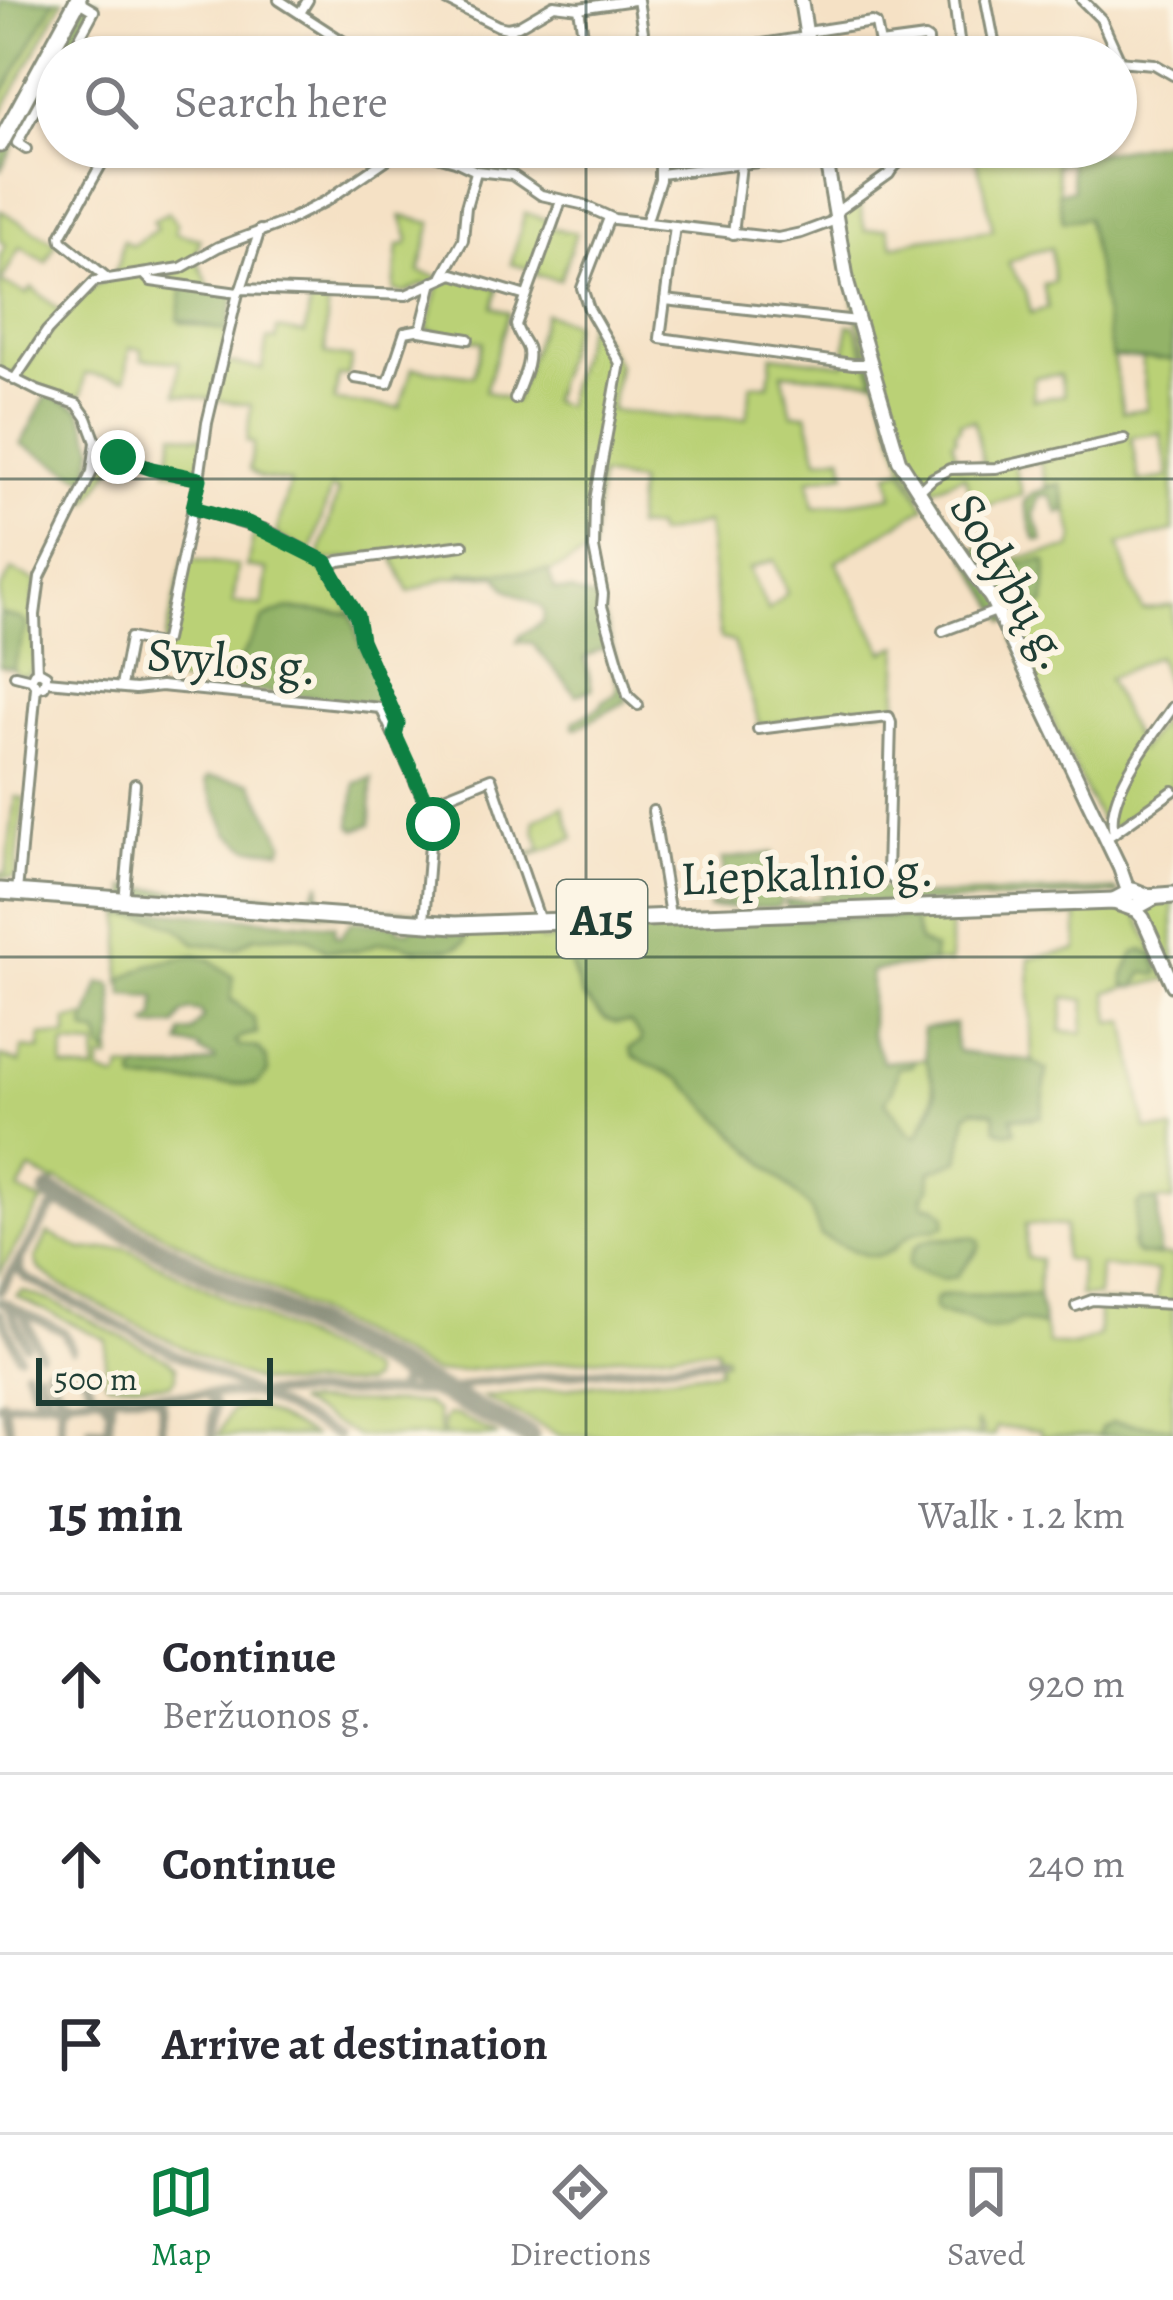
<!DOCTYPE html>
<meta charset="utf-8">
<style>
:root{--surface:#fff;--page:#f7f7f7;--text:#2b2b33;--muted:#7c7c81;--line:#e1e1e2;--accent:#0b8043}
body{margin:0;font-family:Alegreya,serif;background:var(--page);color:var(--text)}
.scale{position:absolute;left:36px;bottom:30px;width:237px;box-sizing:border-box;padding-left:12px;border:6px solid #1f3d34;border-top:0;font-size:33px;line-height:42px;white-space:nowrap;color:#1f3d34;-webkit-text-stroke:9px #fcf5e5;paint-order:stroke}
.stop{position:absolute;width:36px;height:36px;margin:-27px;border:9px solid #0b8043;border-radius:50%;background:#fff}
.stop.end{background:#0b8043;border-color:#fff;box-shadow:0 3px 12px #0008}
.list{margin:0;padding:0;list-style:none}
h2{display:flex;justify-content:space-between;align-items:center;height:156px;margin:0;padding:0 48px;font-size:51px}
h2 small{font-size:39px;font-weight:400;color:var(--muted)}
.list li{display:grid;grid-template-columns:78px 1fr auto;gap:36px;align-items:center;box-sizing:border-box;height:180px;padding:0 48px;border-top:3px solid var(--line)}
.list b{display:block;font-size:45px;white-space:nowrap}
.list p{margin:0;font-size:39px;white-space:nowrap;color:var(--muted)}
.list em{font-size:39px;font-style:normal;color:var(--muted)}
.icon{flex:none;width:66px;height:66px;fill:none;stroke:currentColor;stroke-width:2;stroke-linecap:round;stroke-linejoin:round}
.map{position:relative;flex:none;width:1173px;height:1436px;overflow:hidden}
.search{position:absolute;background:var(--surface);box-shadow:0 3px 9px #0004;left:36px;right:36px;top:36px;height:132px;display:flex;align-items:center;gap:30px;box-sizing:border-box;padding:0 42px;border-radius:66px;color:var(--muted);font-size:45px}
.sheet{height:696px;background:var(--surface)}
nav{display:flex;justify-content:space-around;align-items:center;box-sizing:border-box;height:168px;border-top:3px solid var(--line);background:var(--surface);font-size:33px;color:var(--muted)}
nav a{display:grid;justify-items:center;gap:6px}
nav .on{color:var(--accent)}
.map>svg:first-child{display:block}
</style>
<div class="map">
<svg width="1173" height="1436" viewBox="0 0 1173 1436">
<rect width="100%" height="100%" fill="#fcf5e5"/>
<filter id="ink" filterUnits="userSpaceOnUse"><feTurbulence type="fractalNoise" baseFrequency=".00833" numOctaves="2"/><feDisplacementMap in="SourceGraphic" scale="24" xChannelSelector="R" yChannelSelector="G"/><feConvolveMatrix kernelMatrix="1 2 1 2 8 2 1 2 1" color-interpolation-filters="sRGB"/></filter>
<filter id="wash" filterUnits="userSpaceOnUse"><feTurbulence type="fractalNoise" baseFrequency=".004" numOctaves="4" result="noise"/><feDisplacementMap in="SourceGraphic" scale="48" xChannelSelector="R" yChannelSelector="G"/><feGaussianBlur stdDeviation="2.7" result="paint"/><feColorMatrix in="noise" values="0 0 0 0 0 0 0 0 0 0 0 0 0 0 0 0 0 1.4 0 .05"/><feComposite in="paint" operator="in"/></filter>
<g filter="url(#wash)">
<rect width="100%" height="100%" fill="#f5e1c5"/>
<!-- green -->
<g fill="#bad176" stroke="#6c8755" stroke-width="3" fill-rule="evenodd">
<polygon points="55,0 63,0 0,116 0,99"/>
<path d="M972,147h81l10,74 24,-4 36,195 24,-3 -5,-51 31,2v171l-54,13 12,41 12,25 30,-5v97l-16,-46 -49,23 32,71 33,-47v8l-10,15 10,38v23l-67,46 -93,-195 27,-13 -6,-16 11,-5 -18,-41h-13l-3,-4 60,-11 3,-10 -13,-54 -15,2 -6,-25 -26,4 8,29 -45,15 -13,-34 -42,19 -19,-31 -46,-146 -20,-104 21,-16 7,34 22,-3 6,18 29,-7 71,-9 -9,-44zM1051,248l3,34 -11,2 5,24 -17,5 -5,-21 -18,-29 22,-10zM1060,375l4,20 -31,5 1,-23zM974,420l9,43 -24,2 -7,-24 4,-2 -1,-8 5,-3v-6zM1161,433l7,44 -29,5 -8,-45z"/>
<polygon points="0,210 56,243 46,262 20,247 1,282 27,294 32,288 62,312 13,376 0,370 0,256 6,245 0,241"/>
<path d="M168,212l9,12 -2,9 25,6 -4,19 15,32 -30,33 46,8 -15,68 -35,-5 2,-32 -37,-3v-10l-13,-1 -3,31 -41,-5 -3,20 -7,6 -58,-20c25,-38 51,-85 95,-103l7,-15 4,-22 9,6 25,-17 -4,-8z"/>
<polygon points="525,213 551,221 550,228 576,233 560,280 536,275 537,271 511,264"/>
<path d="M401,216l31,7 -13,49 23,6 5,-6 51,16 -5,19 16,6 -24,78 30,10 30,-88 28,10 -22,78 13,5 25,-88 29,46 -7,46 59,7 77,1 4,-34 18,1 3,-30 72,9 4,-39 7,1 19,54 -92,-7 10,41h15l11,45 24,-4 4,18 -37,6 5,29 79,-12 -4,-23 13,-4 23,38 -89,55 48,90 15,-6 -2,58 -6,4 -131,17 -27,-83 -13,-4 -13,-115 -50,12 -2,-7 -20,-1 3,-45 -38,-6 -8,75 -42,21 -88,1 -3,4 -13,1 -37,14 -18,-40 -63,9 -9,-4 19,-66 -7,-3 -20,65 -35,-19 14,-52 -30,-4 -11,-8 5,-27 -7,-1 4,-37 -36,-5 9,-38 38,7 5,-30 9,1 1,-11 28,5 6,-39 17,1 -3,58 27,4 -4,18h-9l-5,25 66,7 12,-40 61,8 10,-34 -56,-12 11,-43 -13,-4 -20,10 -11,-2 4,-46 9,-1 2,-5zM774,560l13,33 -19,18 -19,-42z"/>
<polygon points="174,433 205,438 201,466 195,465 194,475 167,470"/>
<polygon points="101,451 115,460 115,463 89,502 79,501"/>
<polygon points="255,528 326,564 352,614 292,609 235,669 246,690 177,682 164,646 184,558 238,566 233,603 263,606 267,570 247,567"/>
<polygon points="12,570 37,582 33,599 35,667 27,676 18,675 13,669 26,623 21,619 0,614 0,590"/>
<polygon points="15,797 24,798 15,878 0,877 0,873 6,873"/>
<polygon points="563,806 574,838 527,857 530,869 526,869 521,857 541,849 535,830 535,820"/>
<polygon points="1173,902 1173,982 1142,911 1144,904"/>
<path d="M1098,906l37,5 33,68 -33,8 9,-15h6l7,-14 -32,27 4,2 -22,5 4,31 15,-2 20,108 27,1v71l-19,-1 -23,44 7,10 35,2v172l-61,-6 -13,14h-58l-1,-5 -44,-4 -2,9h-13l2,-5 -7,-10 3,15h-418l-77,-39 235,-26v-8l6,-2v-5l-7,-1 -2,-7 -281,25 -378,-193 -2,2 -25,-12 -11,20 23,12 -42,71v-217l20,7 2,-15 18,2 1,-15 26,2v-17l21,-3 -3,8 14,9 9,19 3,-2 -1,8h-9l-2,14 18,6 4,-6v-5l16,1 -3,8 2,5 117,3 -17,-43 7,-6 14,-3 -4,-16 -11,-5 -6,-10 -6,-1 3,-24 -84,-12 -29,18 2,-68 33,3 22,9 18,16 36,5h6l17,-11 42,-2 14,4 16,11 31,1 21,-8h21l17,6 42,-2 7,-5 1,-9 -10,-1 75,-2 7,2 3,9 10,-1 -1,-5 14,10 18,51 23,23 10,4 15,-1 12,15v4l-12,7 3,8 48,23 129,129 12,28 54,20 16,-5 12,-13 13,-7 20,-1 -4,-25h-9c-3,-12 8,-19 6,-34l29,-11 8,-45 7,-6 37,8 23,2c10,-16 9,-31 13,-48l-15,-10 -3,-103 48,-8v-34l-100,1 -27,5v41h-18l-5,-18 -8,-3 -6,-23 -313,8 -50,5 -1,-4zM1065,997l20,3 -2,33 -22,-2zM64,1045l33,2 -3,25 -31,-4zM1026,1224l39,2 -2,33 17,2v35h18l2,-30 57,5v34l-58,-3v34l-25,10 -26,-2 -4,-18 -25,-6 -15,8 -18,2 -18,-11 -30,-6 -2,-15 5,-3h97l2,-36 -14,-1zM972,1237l6,14 -22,25 -35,-33 12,-4z"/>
<path d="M926,1059c13,45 9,38 -9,78l-9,-6 -23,-30 7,-11 6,-23 13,-1 3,-6z"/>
<polygon points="48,1233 82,1250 126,1248 367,1370 371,1374 371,1380 365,1384 291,1385 257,1381 225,1369 60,1285 39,1269 35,1260"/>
<polygon points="22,1291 51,1301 168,1360 176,1367 176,1378 170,1384 163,1385 109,1383 105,1380 106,1340 16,1296"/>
<polygon points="295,1402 425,1403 437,1412 441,1436 357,1436"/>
<polygon points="246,1405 255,1407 314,1436 218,1436 231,1411"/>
<polygon points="448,1415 456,1415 498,1436 444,1436 443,1421"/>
</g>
<!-- forest -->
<g fill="#93b367" stroke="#59784e" stroke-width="3">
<polygon points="0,0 55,0 0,99"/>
<path d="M87,0h11c-12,21 -22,46 -41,57v9l-57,105v-17z"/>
<polygon points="1173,140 1173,360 1112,357 1087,218 1063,221 1058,193 1073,189 1069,162 1055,165 1053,147 1080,147 1082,156"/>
<polygon points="183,286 235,294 227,331 178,320"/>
<polygon points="47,395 80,409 94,446 87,480 21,444"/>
<polygon points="1057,485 1062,489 1065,512 1059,513 1050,495 1039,496 1034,515 1043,540 1038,541 1034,538 1024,502 1032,493"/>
<polygon points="989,540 991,562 1011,559 1018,564 1042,560 1047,562 1045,604 1006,622 966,556"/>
<polygon points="548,571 555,590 571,591 600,601 627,701 577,728 574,727 574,721 600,707 604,700 616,693 617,683 606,651 601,649 585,658 592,689 576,695 532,643 517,642 521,635 543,622 544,612 541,607 506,588 498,576 458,576 462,573"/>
<polygon points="285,609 352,614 358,637 392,716 379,723 369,704 246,690 234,670 264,618"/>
<polygon points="0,614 21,619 27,625 13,669 0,666"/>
<polygon points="208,777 251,782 284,843 281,850 249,848 228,833 205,781"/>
<polygon points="372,778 371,824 356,830 351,826 355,783"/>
<polygon points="773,853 781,901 779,907 709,908 710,904 729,903 722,859"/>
<polygon points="320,882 319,902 422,913 421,920 128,899 126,887 220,895 222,892 311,898"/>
<path d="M895,887l3,12 -6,4 -105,4 -2,-6 35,-1 1,-6c25,-2 48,-6 74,-7z"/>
<polygon points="1110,890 1116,890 1118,894 904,904 904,896"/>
<polygon points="124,906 137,910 335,925 334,934 340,937 352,921 397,925 399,930 410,930 413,926 466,933 465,942 451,949 416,949 399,943 378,943 357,951 326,950 310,939 296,935 254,937 237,948 231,948 195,943 177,927 155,918 122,915"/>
<path d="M913,918l6,24 15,7 -2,14 -61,8v62l12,29 31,-2 -2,6 -14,2 -6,23 -7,10 22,30 10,6 17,-32 2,-13 -10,-33 -4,-30 33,-5 1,24 3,4 73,9 15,9c-3,16 -3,31 -6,47h-29l3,14 -9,2 -10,-5 -2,-16 -20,-3 -7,6 -8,45 -28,11 -1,17 -7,8 1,9 13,2 9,8 -1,11c-10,5 -17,3 -28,6 -11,3 -15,11 -24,17 -22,18 -51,-5 -72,-13l-11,-28 -129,-128 -48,-24 -3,-8 11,-6v-5l-11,-15 -15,1 -10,-4 -23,-23 -18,-51 -14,-13 211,-13z"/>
<polygon points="1143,950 1154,955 1159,973 1156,975 1144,972 1135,987 1129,987 1124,983 1124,975 1134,953"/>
<path d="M196,955l15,5 22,17 -2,23c8,3 12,12 22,17l4,16 -14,3 -7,6 3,4 19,2 8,10 2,14 -11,12 -121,-2 -2,-5 3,-8h43l35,-8v-3l-15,-6v-4l-20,-4 2,-11 10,-1 11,-14 -2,-6 -11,-2 -8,4 -6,11 -26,2 -3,-3 8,-6 1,-21 -32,-2 -2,-16 27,-14z"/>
<path d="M100,983l11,1 2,4c-1,22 6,47 -5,66l-5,-3 -4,-16 -13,-4 -1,-6z"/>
<polygon points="1143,1200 1158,1202 1159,1256 1138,1254 1133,1250 1137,1204"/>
<path d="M972,1237l7,3 1,6 -24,31 -14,2 -31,-10 -3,-4c5,-36 38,-23 64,-28z"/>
<polygon points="951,1294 1008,1297 1038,1295 1044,1326 1019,1320 1004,1328 986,1330 968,1319 938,1313 934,1308 936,1298"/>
<polygon points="1112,1422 1173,1428 1173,1436 1099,1436 1101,1428"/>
</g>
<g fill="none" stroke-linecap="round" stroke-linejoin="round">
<!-- taxiway -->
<g stroke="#8a8f7c" stroke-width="9">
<polyline points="20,1259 20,1271 26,1278 337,1436"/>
<polyline points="0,1291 51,1210 57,1206 70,1204"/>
<polyline points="0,1301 64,1332 72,1349"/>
<polyline points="8,1304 26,1344"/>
<polyline points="0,1313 19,1355"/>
<polyline points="23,1313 40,1352"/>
<polyline points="393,1367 402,1378 401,1385 395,1392"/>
<polyline points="48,1368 59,1394 70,1397 61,1406 60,1436"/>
<polyline points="81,1369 93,1393 104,1397 109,1406"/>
<polyline points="26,1370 37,1395 42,1399"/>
<polyline points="38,1372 49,1398 54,1400"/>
<polyline points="153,1396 159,1398 162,1405 162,1436"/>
<polyline points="209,1396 214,1405 212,1436"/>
<polyline points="3,1401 11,1436"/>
<polyline points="0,1404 98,1395 442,1392 479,1383 718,1359"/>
<polyline points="90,1428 109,1429"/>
<polyline points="108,1436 111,1401"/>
</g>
<!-- runway -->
<polyline stroke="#8a8f7c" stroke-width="21" points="50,1193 529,1436"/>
</g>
</g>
<g filter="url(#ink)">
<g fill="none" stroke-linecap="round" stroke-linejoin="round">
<defs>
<g id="minor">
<polyline points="279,0 367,57"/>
<polyline points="446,0 498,26 507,28 518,26 554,5 579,8 634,0"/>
<polyline points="638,0 647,57"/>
<polyline points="954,0 961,56"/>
<polyline points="986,0 997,57"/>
<polyline points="1082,0 1101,19 1120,61"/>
<polyline points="579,8 586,57"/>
<polyline points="300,13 308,0"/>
<polyline points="807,32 872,22 876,24 880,44 925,38 928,40 929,57"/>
<polyline points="73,57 70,55 94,11 79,2"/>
<polyline points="486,57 510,33 512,28"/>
<polyline points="681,57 806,37"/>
<polyline points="1117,61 1154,64 1173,75"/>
<polyline points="405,147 455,161 476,171 512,175 541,195 581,204 614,219 778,238 801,233 836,220"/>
<polyline points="26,149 17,143 57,70"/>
<polyline points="660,174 825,154"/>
<path d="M836,212l53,-38c15,-26 36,-12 59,-27"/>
<polyline points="609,218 582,288 589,309 620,363 595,500 594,548 603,594 602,606 628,696 638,705"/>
<polyline points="646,223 660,180 660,147"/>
<polyline points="675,226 660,338 853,364 870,364"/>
<polyline points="733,234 741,165"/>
<polyline points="145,275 151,281 238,293 241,289 406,295 453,274 526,296"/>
<polyline points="443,276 463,240 466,207 476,172"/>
<polyline points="106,277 62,241 61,236 111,147"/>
<polyline points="241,289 260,230"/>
<polyline points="665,300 857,321"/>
<polyline points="420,331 468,339"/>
<polyline points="0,372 38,391 77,404 87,418 96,442 118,457 152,469 199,479"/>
<polyline points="355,378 388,383 405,332 421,329 433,282"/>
<polyline points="14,380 47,331 95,281 181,268 218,247 285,222 326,201 405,147"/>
<path d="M515,399c5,-15 19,-40 11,-54 -4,-7 -8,-12 -10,-20l45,-124"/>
<polyline points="919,491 933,478 950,469 996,468 1124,439"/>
<polyline points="193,508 266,530 326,562 357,617 361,640 398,723 395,735"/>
<polyline points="329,565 339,561 463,545"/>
<polyline points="943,631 996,611"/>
<polyline points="37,672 35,615 40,577 92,472 96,442"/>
<polyline points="15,675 31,679 37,687 44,686 46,675 39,671 34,673 31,679"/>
<polyline points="47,681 135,689 161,686 381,708 432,818 424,922"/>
<polyline points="121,686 130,638 159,644 165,640 199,479 207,423 238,293"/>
<polyline points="758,729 838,719 850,721 889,717 891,723 887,874 902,888 902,906"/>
<polyline points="427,804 491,778 540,921"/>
<polyline points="653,811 670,915"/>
<path d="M1114,833c-10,-39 38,-95 59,-126"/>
<polyline points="1111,835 1173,791"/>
<polyline points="17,892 36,687"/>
<polyline points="124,901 135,784"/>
<polyline points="1076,1306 1092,1300 1173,1304"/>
</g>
<g id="major">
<polyline points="801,0 810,57"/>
<polyline points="824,147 848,286 899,460 934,515 991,598 1120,868 1129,894"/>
<polyline points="1134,908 1143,918 1173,985"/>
</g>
<g id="highway">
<polyline points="0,144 78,0"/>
<polyline points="0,891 455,925 1114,901 1134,908 1152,898"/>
<polyline points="1114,901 1133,891 1148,897 1173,895"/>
</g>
</defs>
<!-- minor casing -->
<use href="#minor" stroke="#8a8f7c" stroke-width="14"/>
<!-- major casing -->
<use href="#major" stroke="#8a8f7c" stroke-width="18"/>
<!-- highway casing -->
<use href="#highway" stroke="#8a8f7c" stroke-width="21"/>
<!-- minor -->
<use href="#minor" stroke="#fff" stroke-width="8"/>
<!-- major -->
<use href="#major" stroke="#fff" stroke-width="12"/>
<!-- highway -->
<use href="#highway" stroke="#fff" stroke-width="15"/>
</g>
</g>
<g fill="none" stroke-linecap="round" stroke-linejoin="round" filter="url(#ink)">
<!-- route -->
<polyline stroke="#0b8043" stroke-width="15" points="118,457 152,469 200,479 193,508 248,523 326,562 357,616 361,640 398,723 395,735 431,813 433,824"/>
</g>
<!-- grid -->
<path fill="none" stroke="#1f3d34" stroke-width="3" stroke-opacity="0.55" d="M586,0v57M586,147v1289M0,479h1173M0,957h1173"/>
<g text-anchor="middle" stroke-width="12" stroke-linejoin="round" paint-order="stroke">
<!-- shield labels -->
<rect fill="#fcf5e5" stroke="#617469" stroke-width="3" x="557" y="880" width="90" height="78" rx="9"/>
<g font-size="45" font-weight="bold" fill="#1f3d34">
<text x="602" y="935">A15</text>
</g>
<!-- street labels -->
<g font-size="48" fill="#1f3d34" stroke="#fcf5e5">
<text transform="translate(1012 581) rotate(60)" y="17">Sodybų g.</text>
<text transform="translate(232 660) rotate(5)" y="17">Svylos g.</text>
<text transform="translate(807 873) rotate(-2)" y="17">Liepkalnio g.</text>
</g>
</g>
</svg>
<div class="scale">500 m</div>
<div class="stop" style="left:433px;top:824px"></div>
<div class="stop end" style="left:118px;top:457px"></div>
<div class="search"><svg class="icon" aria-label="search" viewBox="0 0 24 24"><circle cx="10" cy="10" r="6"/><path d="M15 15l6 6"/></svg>Search here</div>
</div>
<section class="sheet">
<h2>15 min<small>Walk · 1.2 km</small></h2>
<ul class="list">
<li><svg class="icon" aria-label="ahead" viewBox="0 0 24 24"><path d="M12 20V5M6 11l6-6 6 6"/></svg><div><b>Continue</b><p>Beržuonos g.</p></div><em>920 m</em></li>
<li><svg class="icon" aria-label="ahead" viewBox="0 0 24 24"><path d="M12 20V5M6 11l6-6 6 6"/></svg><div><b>Continue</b></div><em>240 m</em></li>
<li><svg class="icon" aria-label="arrive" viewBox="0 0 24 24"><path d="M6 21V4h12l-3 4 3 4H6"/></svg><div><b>Arrive at destination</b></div></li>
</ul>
</section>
<nav>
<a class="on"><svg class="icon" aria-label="map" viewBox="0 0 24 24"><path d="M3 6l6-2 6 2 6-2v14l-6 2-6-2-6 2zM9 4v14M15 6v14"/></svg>Map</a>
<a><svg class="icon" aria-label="directions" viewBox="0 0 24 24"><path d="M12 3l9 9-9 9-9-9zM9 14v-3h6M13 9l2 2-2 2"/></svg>Directions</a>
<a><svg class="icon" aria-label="saved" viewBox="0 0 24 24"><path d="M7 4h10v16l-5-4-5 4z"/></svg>Saved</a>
</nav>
